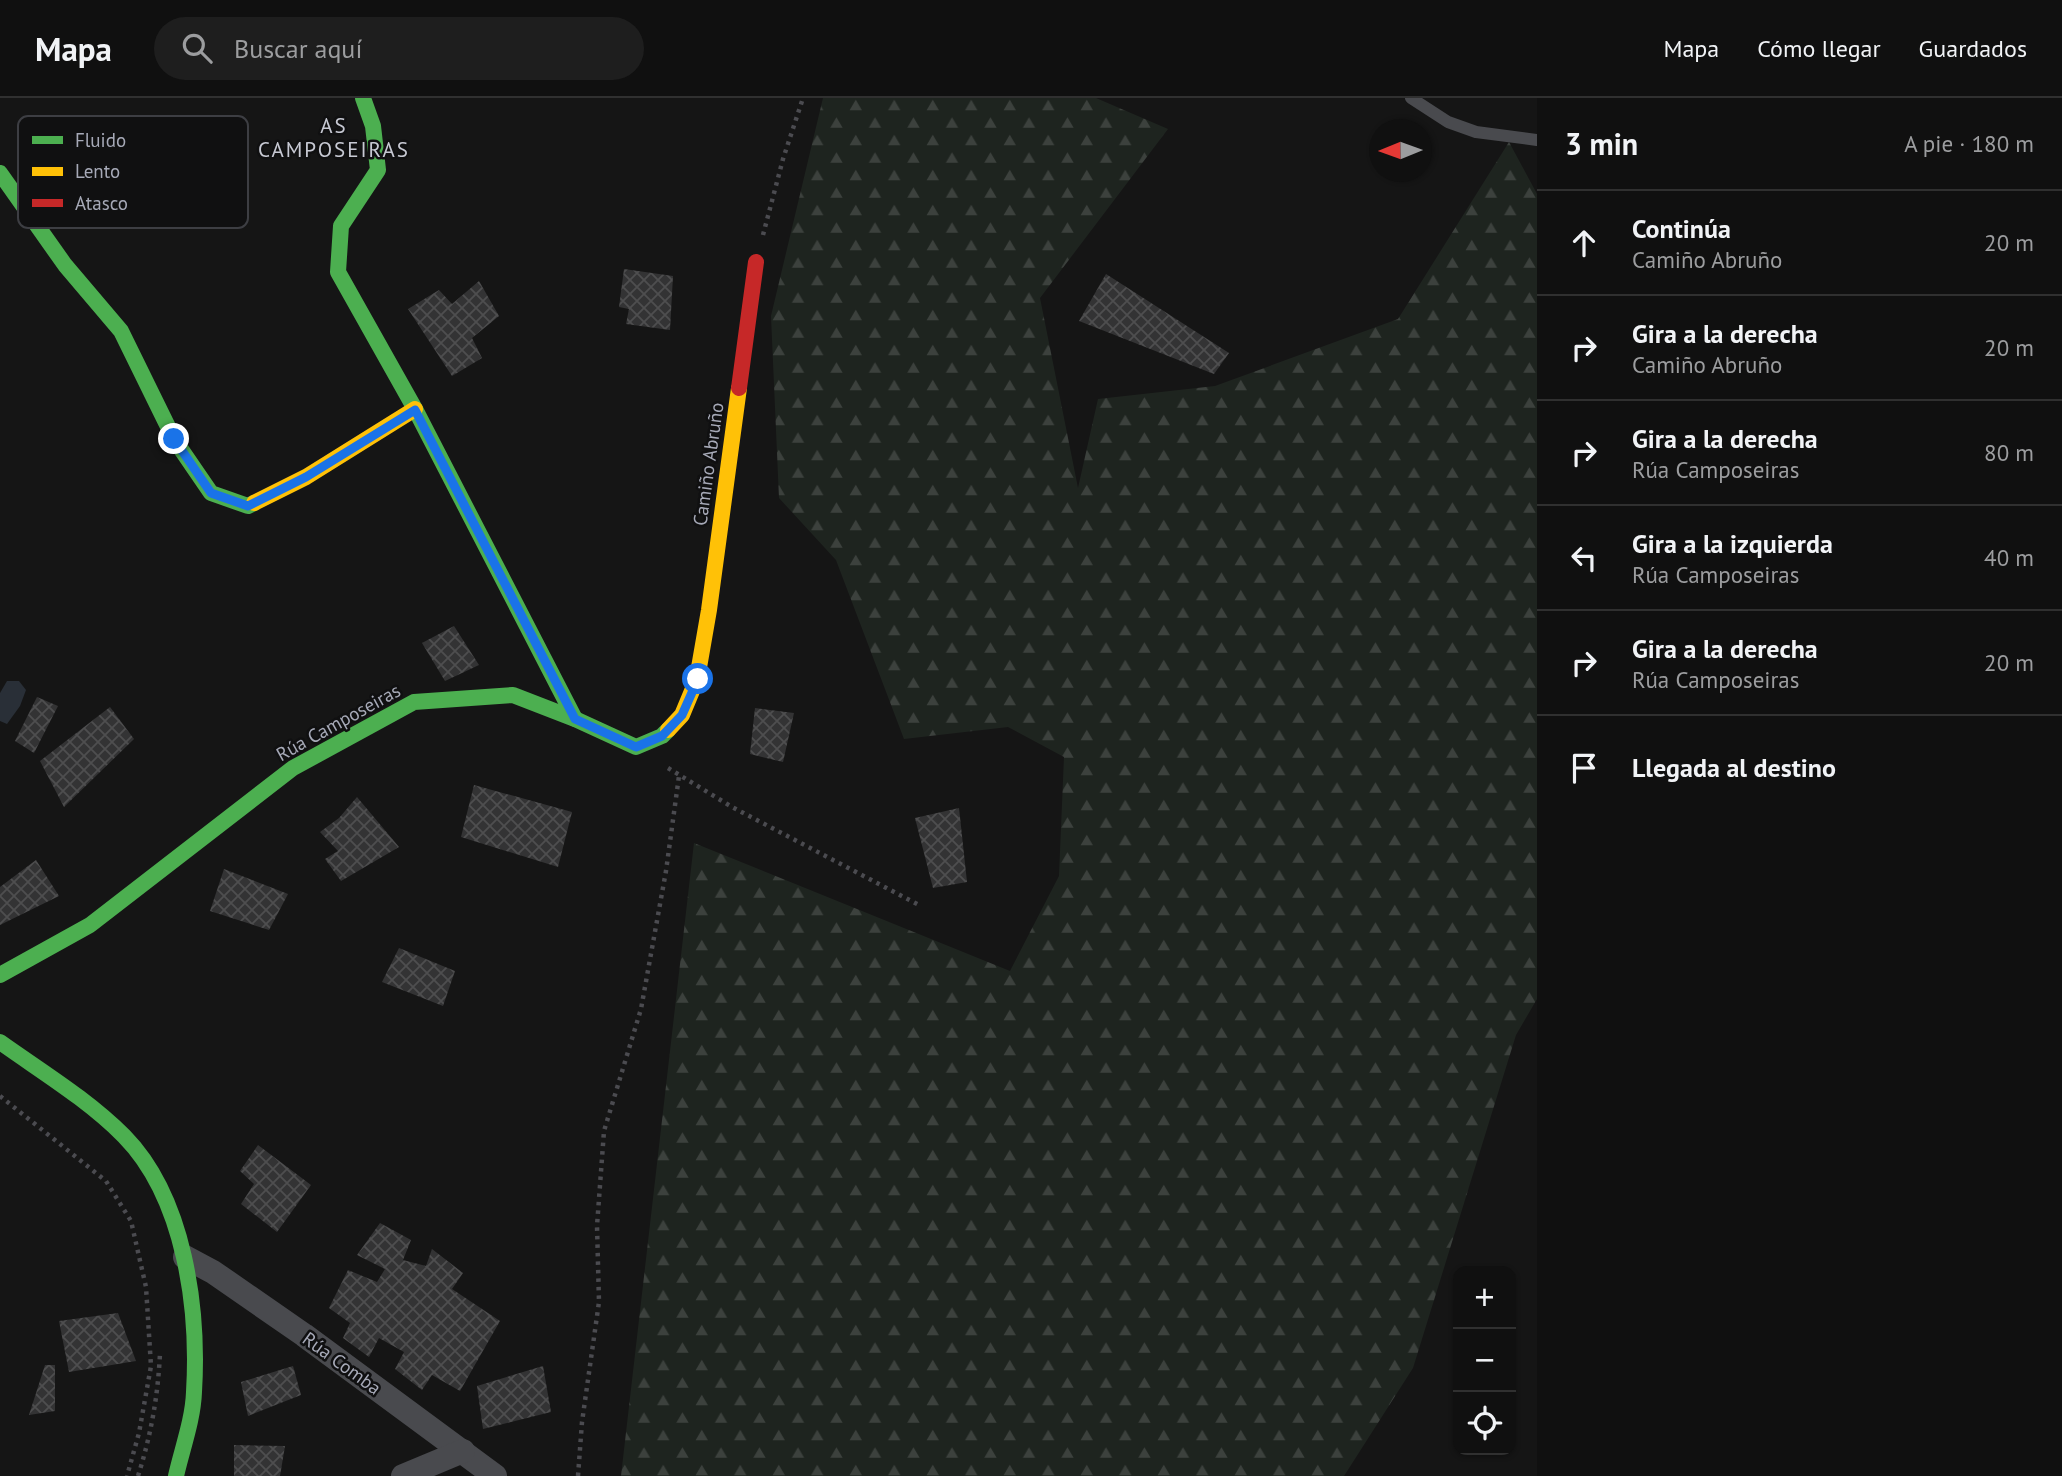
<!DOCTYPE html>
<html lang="es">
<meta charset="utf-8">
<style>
:root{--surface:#101010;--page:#1e1e1e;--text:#f1f3f6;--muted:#9c9d9f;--line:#303030}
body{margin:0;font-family:"PT Sans",sans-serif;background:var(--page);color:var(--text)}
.controls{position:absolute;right:21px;bottom:21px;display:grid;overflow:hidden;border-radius:14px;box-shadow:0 2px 5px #0004}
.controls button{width:63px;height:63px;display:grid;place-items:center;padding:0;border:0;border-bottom:2px solid var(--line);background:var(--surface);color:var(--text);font:35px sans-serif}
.compass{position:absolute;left:1369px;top:21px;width:63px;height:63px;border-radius:50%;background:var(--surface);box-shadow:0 2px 5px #0004;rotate:269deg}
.stop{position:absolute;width:21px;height:21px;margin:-16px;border:5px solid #1a73e8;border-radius:50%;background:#fff}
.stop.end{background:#1a73e8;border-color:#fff;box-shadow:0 2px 7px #0008}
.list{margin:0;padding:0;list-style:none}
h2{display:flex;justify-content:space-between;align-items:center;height:91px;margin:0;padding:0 28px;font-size:30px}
h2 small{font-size:23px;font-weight:400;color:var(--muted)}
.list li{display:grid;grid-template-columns:46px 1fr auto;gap:21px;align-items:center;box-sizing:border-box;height:105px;padding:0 28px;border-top:2px solid var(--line)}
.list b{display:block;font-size:26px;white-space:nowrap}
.list p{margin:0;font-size:23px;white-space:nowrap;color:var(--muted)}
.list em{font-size:23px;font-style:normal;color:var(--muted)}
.icon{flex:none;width:38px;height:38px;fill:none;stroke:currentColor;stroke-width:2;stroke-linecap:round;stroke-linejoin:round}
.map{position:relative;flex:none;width:1537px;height:1378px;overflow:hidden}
header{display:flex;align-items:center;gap:42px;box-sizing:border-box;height:98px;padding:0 35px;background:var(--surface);border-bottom:2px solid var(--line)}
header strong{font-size:33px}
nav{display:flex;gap:38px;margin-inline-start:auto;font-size:24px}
.search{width:490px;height:63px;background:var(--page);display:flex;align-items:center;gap:18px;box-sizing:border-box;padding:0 24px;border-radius:38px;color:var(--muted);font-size:26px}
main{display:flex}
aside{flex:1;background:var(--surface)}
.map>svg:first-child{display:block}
</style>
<header>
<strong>Mapa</strong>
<div class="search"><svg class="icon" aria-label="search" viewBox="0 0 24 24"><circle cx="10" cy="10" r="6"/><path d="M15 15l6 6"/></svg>Buscar aquí</div>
<nav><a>Mapa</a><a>Cómo llegar</a><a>Guardados</a></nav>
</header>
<main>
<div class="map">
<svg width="1537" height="1378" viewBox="0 0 1537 1378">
<defs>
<pattern id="forest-firs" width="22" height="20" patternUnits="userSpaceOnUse" patternTransform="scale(1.75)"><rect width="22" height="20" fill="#1e241f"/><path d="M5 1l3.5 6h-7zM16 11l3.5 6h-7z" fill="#3c413d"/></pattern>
<pattern id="building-cross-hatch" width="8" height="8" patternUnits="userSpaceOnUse" patternTransform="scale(1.75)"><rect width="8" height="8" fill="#333334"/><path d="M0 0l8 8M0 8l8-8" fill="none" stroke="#4e4e4f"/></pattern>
</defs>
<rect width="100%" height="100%" fill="#151515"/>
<!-- forest -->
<polygon fill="url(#forest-firs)" points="823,0 1096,0 1168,31 1040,200 1078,390 1098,301 1215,288 1398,221 1509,44 1537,96 1537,901 1516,937 1413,1270 1344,1378 621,1378 694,745 1010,873 1059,778 1064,659 1008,629 904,641 836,462 779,400 771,218"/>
<!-- water -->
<polygon fill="#292f37" points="7,583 19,583 26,592 20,608 7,626 0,623 0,595"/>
<!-- building -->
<g fill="url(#building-cross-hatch)">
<polygon points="624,171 673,178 670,232 626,226 629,211 619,209"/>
<polygon points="1106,176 1229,255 1214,276 1079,223"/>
<polygon points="479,183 499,218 472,240 482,260 452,278 408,211 439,192 452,206"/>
<polygon points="454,528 479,567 445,583 422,545"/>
<polygon points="37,599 58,608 34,655 15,643"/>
<polygon points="110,609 134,641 64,709 40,663"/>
<polygon points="755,610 794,615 783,664 750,656"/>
<polygon points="474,687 572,714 558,769 461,739"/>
<polygon points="357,699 399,749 341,783 325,761 338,753 320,734 339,720"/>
<polygon points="959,710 967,784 933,790 915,720"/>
<polygon points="36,762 59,798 0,827 0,789"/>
<polygon points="224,771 288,796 269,832 210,813"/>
<polygon points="399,850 455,873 443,908 382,884"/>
<polygon points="258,1047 311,1087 277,1134 241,1106 254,1086 240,1073"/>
<polygon points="380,1125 411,1142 403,1162 426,1168 432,1151 463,1175 452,1191 500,1223 460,1293 432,1277 422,1292 395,1271 404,1254 379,1240 369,1259 343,1240 350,1225 329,1210 348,1172 377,1184 385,1171 357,1157"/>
<polygon points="118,1215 136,1263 69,1274 59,1223"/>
<polygon points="45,1267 55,1267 55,1313 29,1317"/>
<polygon points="293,1268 301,1297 248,1318 241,1284"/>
<polygon points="543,1268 551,1314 483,1331 477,1288"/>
<polygon points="234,1347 285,1348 280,1378 234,1378"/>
</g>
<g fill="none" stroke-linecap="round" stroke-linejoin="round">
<!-- path -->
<g stroke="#4b4b50" stroke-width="4.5" stroke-dasharray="3.5 5" stroke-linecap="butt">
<polyline points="763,137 783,61 803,0"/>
<polyline points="668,670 732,709 919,807"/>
<polyline points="0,998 106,1083 131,1123 146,1189 151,1268 139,1335 127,1378"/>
<path d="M138,1378c13,-41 20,-80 22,-123"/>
<polyline points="578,1378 582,1324 599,1204 597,1128 604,1033 641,911 666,773 679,678"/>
</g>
<!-- lane -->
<polyline stroke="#494a4e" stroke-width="12" points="1411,0 1448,24 1476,34 1537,42"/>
<!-- street -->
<g stroke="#494a4e" stroke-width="24">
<polyline points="185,1159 213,1174 304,1237 495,1378"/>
<polyline points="403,1378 463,1353"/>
</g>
<!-- fast -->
<g stroke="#4caf50" stroke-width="16">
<polyline points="363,0 373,28 378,72 341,128 338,174 415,311 575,621"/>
<polyline points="0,75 65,167 121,233 174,341 211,395 248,408 254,405"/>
<polyline points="0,877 90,827 293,670 414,604 513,597 575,621 636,649 662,638 668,632"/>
<path d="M0,944c42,30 87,57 124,94 61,62 75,173 70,256 -1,28 -12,57 -18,84"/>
</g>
<!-- slow -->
<g stroke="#ffc107" stroke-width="16">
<polyline points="254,405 306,379 415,311"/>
<polyline points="668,632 682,617 697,581 709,512 739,290"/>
</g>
<!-- jam -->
<polyline stroke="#c62828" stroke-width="16" points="739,290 756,164"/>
</g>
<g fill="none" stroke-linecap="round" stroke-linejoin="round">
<!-- route -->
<polyline stroke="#1a73e8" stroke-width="9" points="174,341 211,395 248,408 306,379 415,312 575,621 636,649 662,638 682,617 698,581"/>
</g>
<g text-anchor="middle" stroke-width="5" stroke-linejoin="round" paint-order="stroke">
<!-- street labels -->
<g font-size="19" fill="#a6a9b7" stroke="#101011">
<text transform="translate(708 366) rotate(-82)" y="7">Camiño Abruño</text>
<text transform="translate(338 624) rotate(-29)" y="7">Rúa Camposeiras</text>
<text transform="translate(342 1265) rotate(36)" y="7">Rúa Comba</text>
</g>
<!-- neighbourhood labels -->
<g font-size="21" letter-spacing="2" fill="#c7c9d3" stroke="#101011">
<text x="334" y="35">AS<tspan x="334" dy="24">CAMPOSEIRAS</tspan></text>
</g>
</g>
<!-- legend -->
<rect x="18" y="18" width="230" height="112" rx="10" fill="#101011" stroke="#3d3e43" stroke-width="2"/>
<rect x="32" y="38" width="31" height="8" fill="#4caf50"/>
<rect x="32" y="69" width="31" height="9" fill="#ffc107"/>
<rect x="32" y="101" width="31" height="8" fill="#c62828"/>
<g font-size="19" fill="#a6a9b7">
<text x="75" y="49">Fluido</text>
<text x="75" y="80">Lento</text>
<text x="75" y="112">Atasco</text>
</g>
</svg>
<div class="controls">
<button>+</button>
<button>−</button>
<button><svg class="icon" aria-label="locate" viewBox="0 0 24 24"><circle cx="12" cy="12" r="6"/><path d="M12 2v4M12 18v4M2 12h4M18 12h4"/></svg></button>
</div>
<svg class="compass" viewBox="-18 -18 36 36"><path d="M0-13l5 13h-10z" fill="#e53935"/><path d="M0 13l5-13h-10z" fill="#9c9d9f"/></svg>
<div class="stop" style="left:698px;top:581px"></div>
<div class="stop end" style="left:174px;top:341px"></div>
</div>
<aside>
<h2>3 min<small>A pie · 180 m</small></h2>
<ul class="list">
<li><svg class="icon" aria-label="ahead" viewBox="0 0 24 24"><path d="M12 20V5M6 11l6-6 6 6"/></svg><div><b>Continúa</b><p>Camiño Abruño</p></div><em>20 m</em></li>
<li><svg class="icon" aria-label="right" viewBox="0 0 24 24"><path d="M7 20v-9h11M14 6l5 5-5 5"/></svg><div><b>Gira a la derecha</b><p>Camiño Abruño</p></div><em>20 m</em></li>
<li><svg class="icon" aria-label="right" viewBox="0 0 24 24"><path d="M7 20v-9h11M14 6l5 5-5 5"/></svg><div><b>Gira a la derecha</b><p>Rúa Camposeiras</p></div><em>80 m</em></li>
<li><svg class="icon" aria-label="left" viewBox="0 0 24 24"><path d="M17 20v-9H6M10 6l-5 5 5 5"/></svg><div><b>Gira a la izquierda</b><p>Rúa Camposeiras</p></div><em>40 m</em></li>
<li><svg class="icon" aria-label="right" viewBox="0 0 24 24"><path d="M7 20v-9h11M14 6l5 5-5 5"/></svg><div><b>Gira a la derecha</b><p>Rúa Camposeiras</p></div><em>20 m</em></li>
<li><svg class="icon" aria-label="arrive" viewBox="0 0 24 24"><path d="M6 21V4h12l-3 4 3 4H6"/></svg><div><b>Llegada al destino</b></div></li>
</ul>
</aside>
</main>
